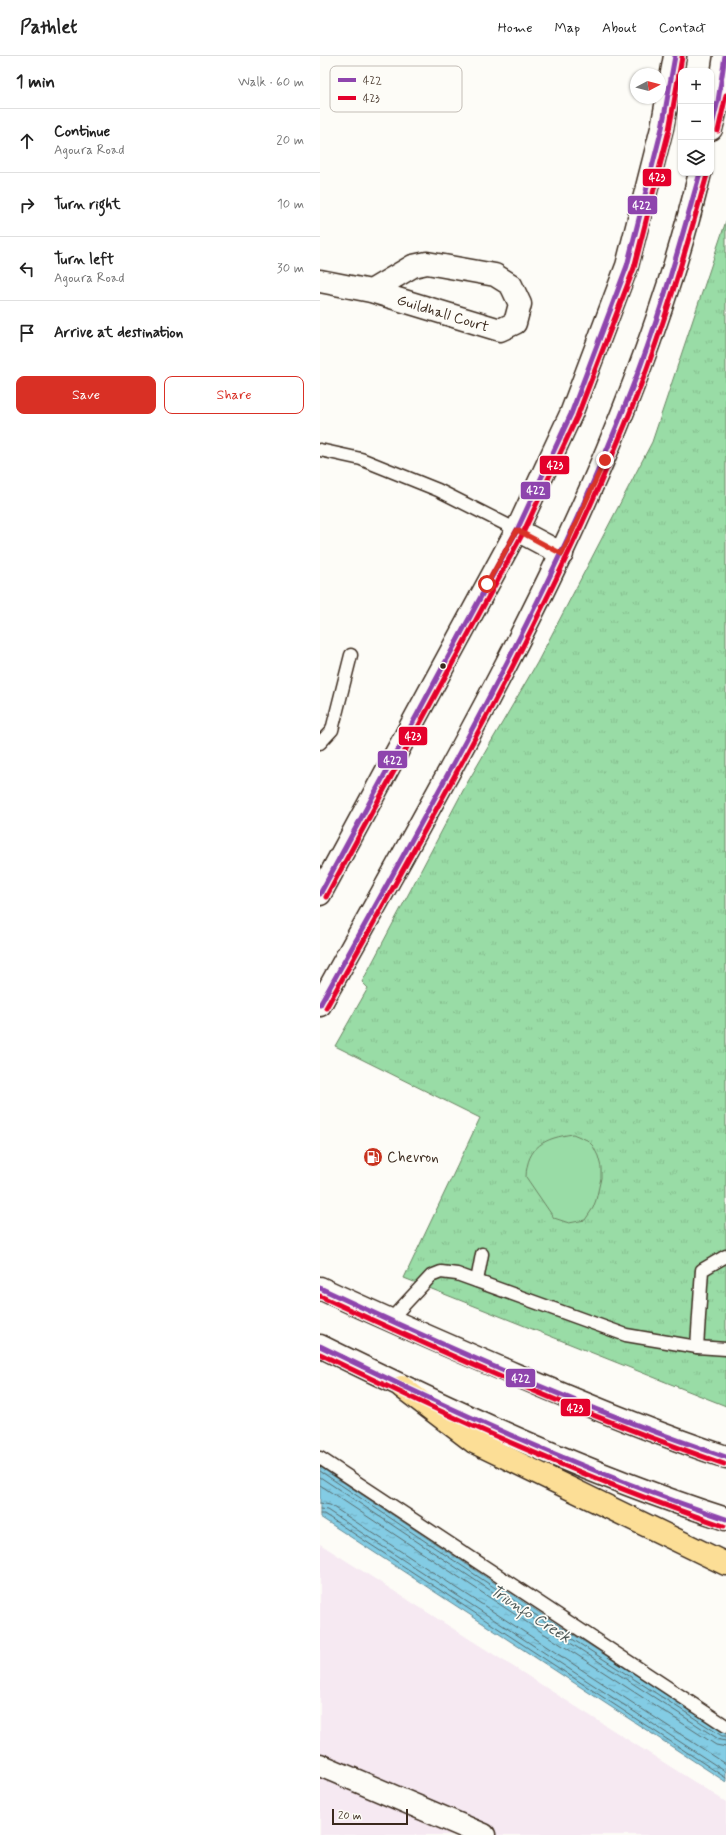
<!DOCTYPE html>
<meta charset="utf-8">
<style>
:root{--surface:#fff;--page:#f2f2f2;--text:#222;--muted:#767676;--line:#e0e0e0;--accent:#d93025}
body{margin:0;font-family:Mynerve,sans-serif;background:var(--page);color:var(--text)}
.controls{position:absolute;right:12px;top:12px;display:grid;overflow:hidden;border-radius:8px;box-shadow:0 1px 3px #0004}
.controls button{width:36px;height:36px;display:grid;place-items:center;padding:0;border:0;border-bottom:1px solid var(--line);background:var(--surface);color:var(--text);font:20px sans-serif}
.compass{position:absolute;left:310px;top:12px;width:36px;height:36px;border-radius:50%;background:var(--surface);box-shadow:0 1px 3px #0004;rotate:83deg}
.scale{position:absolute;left:12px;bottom:10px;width:76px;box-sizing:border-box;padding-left:4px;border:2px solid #3b2a1e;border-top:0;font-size:11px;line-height:14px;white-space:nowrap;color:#3b2a1e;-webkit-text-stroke:3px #fdfcf7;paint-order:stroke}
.stop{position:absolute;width:12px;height:12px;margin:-9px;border:3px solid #d93025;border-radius:50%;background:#fff}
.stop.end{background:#d93025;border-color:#fff;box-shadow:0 1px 4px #0008}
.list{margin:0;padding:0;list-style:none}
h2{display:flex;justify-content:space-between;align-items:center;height:52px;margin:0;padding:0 16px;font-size:17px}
h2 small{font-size:13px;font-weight:400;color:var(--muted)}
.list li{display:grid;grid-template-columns:26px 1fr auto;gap:12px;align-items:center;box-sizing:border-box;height:64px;padding:0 16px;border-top:1px solid var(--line)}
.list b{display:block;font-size:15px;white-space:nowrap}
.list p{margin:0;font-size:13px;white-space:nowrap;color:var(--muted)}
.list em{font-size:13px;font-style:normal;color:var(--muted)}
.actions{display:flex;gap:8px;padding:12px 16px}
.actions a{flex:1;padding:9px 0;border:1px solid var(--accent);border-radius:8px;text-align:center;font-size:14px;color:var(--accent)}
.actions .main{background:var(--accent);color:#fff}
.icon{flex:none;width:22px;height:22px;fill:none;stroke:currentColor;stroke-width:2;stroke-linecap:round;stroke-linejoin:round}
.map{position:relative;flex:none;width:406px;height:1779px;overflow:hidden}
header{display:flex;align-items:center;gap:24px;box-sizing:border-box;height:56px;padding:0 20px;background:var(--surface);border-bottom:1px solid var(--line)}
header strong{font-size:19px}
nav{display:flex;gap:22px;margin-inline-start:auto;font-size:14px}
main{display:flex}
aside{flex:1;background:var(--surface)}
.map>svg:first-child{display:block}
</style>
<header>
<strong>Pathlet</strong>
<nav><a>Home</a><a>Map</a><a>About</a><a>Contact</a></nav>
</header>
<main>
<aside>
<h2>1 min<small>Walk · 60 m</small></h2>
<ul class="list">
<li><svg class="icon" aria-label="ahead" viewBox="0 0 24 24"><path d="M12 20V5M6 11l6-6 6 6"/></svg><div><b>Continue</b><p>Agoura Road</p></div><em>20 m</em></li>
<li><svg class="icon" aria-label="right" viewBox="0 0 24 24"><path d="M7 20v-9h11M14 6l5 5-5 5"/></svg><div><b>Turn right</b></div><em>10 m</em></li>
<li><svg class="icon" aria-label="left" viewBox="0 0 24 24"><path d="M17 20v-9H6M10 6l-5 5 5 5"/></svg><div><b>Turn left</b><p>Agoura Road</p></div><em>30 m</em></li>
<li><svg class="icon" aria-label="arrive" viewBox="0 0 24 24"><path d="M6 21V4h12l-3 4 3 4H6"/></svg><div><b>Arrive at destination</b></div></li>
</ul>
<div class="actions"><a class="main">Save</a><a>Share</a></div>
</aside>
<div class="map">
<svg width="406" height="1779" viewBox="0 0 406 1779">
<defs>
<pattern id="grass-tufts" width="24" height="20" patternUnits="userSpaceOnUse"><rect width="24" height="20" fill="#99dca6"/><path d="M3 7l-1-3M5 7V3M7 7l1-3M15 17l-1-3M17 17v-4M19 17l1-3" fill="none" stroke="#85bd8e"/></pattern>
<pattern id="water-ripples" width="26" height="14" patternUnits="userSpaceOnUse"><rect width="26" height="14" fill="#83cce4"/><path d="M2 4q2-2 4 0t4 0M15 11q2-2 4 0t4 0" fill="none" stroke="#72afc3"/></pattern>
</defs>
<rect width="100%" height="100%" fill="#fdfcf7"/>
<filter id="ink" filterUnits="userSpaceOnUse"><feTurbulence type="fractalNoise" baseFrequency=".025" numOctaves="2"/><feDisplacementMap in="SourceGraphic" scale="8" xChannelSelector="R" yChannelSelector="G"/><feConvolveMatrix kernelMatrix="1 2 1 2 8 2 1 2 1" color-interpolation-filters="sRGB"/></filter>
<g filter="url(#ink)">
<!-- built -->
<polygon fill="#f6e9f2" points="0,1488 406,1746 406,1779 0,1779"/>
<!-- grass -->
<polygon fill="url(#grass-tufts)" stroke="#6a8362" points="406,165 406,1350 84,1222 160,1062 15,990 48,932 42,926 146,729 217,607 332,386"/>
<!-- garden -->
<path fill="#99dca6" stroke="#6a8362" d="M253,1078l14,6 6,6 5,10 3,11v11l-5,22 -3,8 -8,12 -16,3 -15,-5 -28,-41c1,-31 19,-39 47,-43z"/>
<!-- water -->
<polygon fill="url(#water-ripples)" stroke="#668b95" points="0,1411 229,1563 406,1677 406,1726 0,1461"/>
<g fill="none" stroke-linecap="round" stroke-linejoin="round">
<!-- shore -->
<g stroke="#586b6d" stroke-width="1">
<polyline points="0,1415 226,1566 402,1680 406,1680"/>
<polyline points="0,1421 224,1570 400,1684 406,1685"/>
<polyline points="0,1429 220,1575 396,1689 406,1691"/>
<polyline points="0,1447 10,1449 406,1708"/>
<polyline points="0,1453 7,1454 406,1716"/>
<polyline points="0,1458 4,1458 406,1722"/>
</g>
<defs>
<g id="lane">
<polyline points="0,394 41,403 118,434 197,474"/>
<polyline points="0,687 12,674 31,599"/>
<polyline points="157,1225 162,1198"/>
<polyline points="69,1265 111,1220 121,1216 137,1218 306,1279 377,1291 406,1293"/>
<polyline points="377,1291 382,1214 406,1200"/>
<polyline points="0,1402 406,1670"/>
</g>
<g id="street">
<polyline points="0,225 51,235 180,274 195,267 200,248 191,229 175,219 107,207 93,210 51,235"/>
<polyline points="0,1709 164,1779"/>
</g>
<g id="secondary">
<polyline points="391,73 398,45 405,0"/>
<polyline points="197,474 242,498"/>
<polyline points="0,838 197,474 251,358 307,210 342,72 355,0"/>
<path d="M0,949c147,-267 308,-533 380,-832"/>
<path d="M0,1232c64,30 129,58 194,86 70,30 140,59 212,83"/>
<path d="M0,1290c132,65 266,128 406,173"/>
</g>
<polyline id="highway" points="82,1331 154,1386 406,1508"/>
</defs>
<!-- lane casing -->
<use href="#lane" stroke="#3b2a1e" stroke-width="15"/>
<!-- street casing -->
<use href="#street" stroke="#3b2a1e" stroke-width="25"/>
<!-- secondary casing -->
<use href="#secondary" stroke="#3b2a1e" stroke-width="25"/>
<!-- highway casing -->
<use href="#highway" stroke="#3b2a1e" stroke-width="25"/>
<!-- lane -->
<use href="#lane" stroke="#fdfcf7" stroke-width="12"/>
<!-- street -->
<use href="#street" stroke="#fdfcf7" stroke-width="22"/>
<!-- secondary -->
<use href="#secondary" stroke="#fdfcf7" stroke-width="22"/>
<!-- highway -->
<use href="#highway" stroke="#fcde96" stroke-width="22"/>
<defs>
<g id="bus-1">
<polyline points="391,73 398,45 405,0"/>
<polyline points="0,838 197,474 251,358 307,210 342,72 355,0"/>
<path d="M0,949c111,-200 227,-399 310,-612 29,-72 49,-146 70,-220"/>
<path d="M0,1232c133,62 267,122 406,169"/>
<path d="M0,1290c133,65 266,126 406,173"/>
</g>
<g id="bus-2">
<polyline points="398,75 406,39"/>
<polyline points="6,841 203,477 257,361 314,212 349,74 362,1"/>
<path d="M6,952c111,-200 227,-399 311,-613 28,-72 49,-146 70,-220"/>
<path d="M0,1240c132,61 266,120 404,168"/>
<path d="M0,1298c132,64 265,125 404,172"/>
</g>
</defs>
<!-- bus-1 casing -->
<use href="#bus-1" stroke="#fdfcf7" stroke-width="8"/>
<!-- bus-2 casing -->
<use href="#bus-2" stroke="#fdfcf7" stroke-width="8"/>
<!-- bus-1 -->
<use href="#bus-1" stroke="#8e44ad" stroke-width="5"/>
<!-- bus-2 -->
<use href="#bus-2" stroke="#e4002b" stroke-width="5"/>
</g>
</g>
<g fill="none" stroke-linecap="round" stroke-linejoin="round" filter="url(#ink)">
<!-- route -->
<polyline stroke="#d93025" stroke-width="5" points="167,528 197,474 242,498 285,404"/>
</g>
<!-- icons -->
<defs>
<symbol id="fuel-disc" viewBox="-11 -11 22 22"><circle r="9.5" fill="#c8321e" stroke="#fdfcf7"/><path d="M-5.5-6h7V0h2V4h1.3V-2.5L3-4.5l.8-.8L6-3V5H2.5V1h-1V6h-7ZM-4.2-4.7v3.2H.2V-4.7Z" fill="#fff"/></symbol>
</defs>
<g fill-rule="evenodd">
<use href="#fuel-disc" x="42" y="1090" width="22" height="22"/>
</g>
<!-- markers -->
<circle fill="#3b2a1e" stroke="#fdfcf7" stroke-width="1.5" cx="123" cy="610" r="3.5"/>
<g text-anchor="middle" stroke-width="3.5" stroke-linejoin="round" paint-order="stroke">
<!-- street labels -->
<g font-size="15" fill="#3b2a1e" stroke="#fdfcf7">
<text transform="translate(123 257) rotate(17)" y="5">Guildhall Court</text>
</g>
<!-- poi labels -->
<g font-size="15" fill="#3b2a1e" stroke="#fdfcf7" text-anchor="start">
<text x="67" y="1106">Chevron</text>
</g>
<!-- water labels -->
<g font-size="16" font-style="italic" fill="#515b59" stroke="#fdfcf7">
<text transform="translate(211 1557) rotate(33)" y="6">Triunfo Creek</text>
</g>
</g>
<!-- legend -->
<rect x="10" y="10" width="132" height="46" rx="6" fill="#fdfcf7" stroke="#c3bdb6" stroke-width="1"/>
<rect x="18" y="22" width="18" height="4" fill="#8e44ad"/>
<rect x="18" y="40" width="18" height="4" fill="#e4002b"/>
<g font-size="11" fill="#3b2a1e">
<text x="43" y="28">422</text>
<text x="43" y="46">423</text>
</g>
<g stroke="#fdfcf7" stroke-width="1.5">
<rect x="322" y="112" width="30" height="19" rx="4" fill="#e4002b"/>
<rect x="307" y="139" width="31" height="20" rx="4" fill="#8e44ad"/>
<rect x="219" y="399" width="31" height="20" rx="4" fill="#e4002b"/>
<rect x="200" y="425" width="31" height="19" rx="4" fill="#8e44ad"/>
<rect x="78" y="670" width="30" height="20" rx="4" fill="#e4002b"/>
<rect x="57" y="694" width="31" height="19" rx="4" fill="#8e44ad"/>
<rect x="185" y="1312" width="31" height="20" rx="4" fill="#8e44ad"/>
<rect x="240" y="1342" width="31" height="19" rx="4" fill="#e4002b"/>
</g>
<g font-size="11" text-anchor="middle" font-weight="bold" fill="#fff">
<text x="337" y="125">423</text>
<text x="322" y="153">422</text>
<text x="235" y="413">423</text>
<text x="216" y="438">422</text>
<text x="93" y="684">423</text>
<text x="73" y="708">422</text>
<text x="201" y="1326">422</text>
<text x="255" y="1356">423</text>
</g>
</svg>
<div class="controls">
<button>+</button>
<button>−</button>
<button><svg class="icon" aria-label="layers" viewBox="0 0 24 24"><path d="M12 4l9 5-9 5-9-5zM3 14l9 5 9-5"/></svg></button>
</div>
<svg class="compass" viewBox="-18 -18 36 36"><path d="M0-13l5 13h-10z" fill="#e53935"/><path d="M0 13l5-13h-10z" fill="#767676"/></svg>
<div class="scale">20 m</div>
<div class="stop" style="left:167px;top:528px"></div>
<div class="stop end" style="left:285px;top:404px"></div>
</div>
</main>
